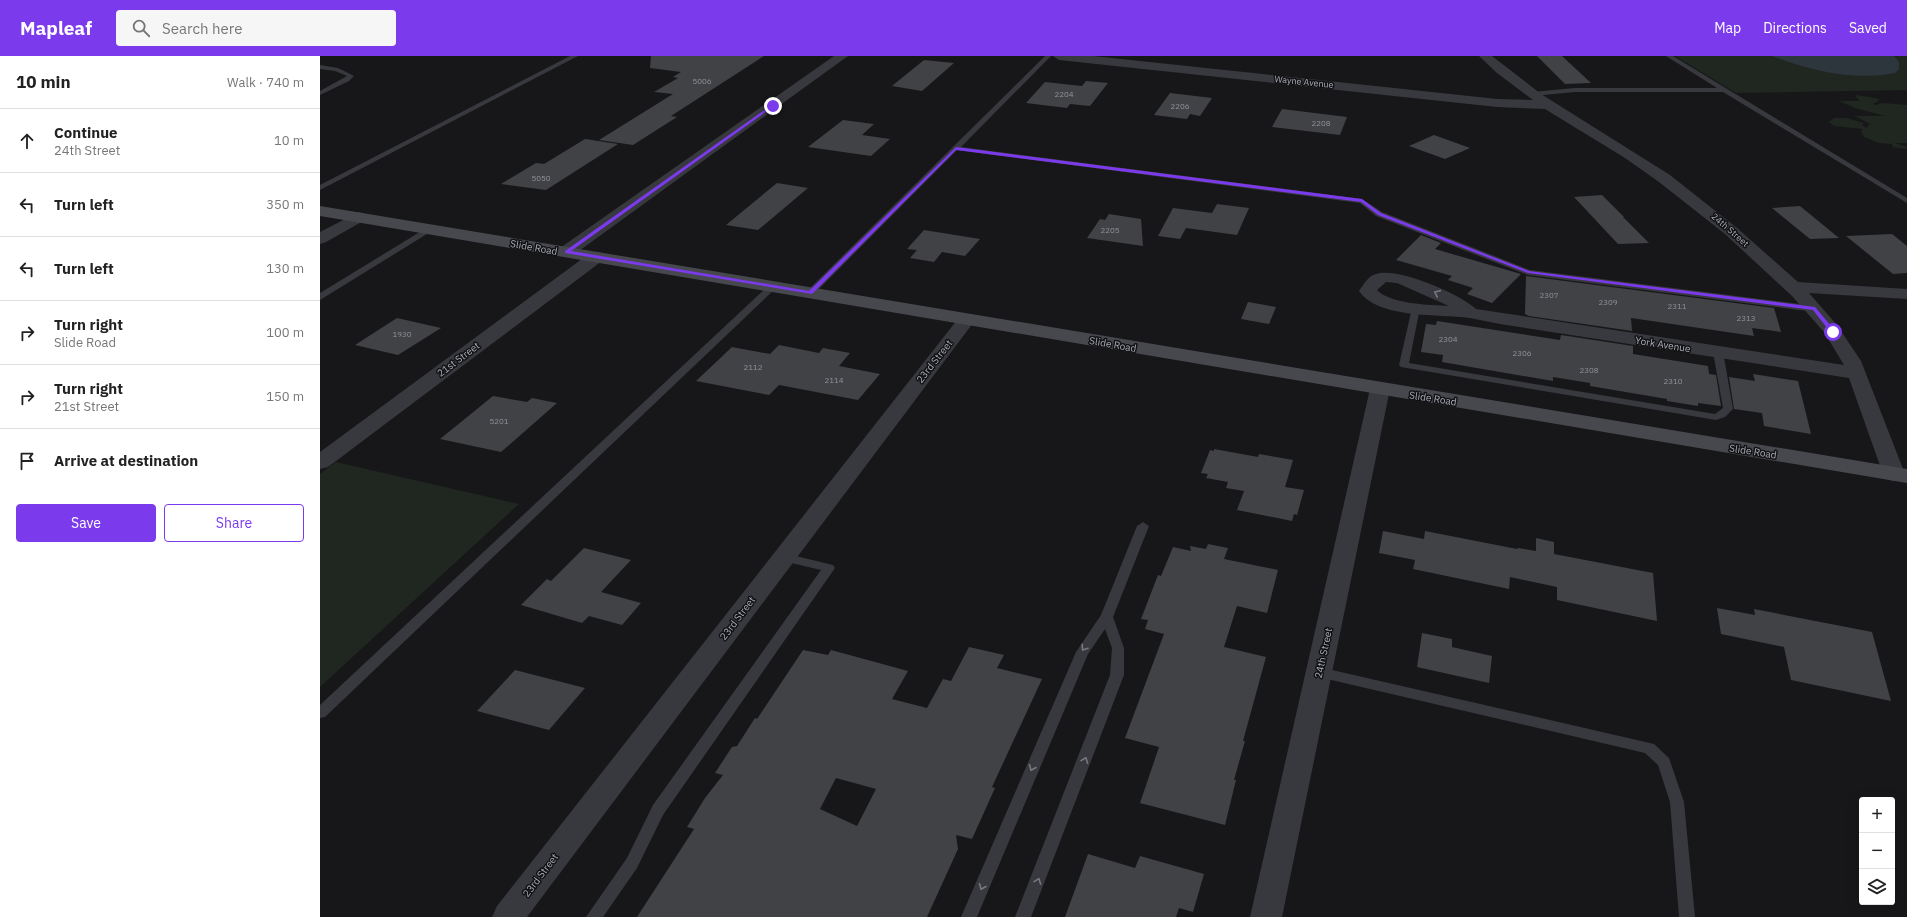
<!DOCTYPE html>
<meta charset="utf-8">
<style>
:root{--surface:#fff;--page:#f6f6f6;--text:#222;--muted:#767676;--line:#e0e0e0;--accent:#7c3aed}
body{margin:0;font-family:"IBM Plex Sans",sans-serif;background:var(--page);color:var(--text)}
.controls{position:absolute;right:12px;bottom:12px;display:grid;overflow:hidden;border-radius:4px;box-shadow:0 4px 16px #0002}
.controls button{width:36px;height:36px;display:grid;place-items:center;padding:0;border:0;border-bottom:1px solid var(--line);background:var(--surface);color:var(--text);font:20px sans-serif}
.stop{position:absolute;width:12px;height:12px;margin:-9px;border:3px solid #7c3aed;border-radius:50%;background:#fff}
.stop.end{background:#7c3aed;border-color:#fff;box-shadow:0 1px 4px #0008}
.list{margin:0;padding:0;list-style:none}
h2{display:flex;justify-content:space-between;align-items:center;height:52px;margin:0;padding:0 16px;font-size:17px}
h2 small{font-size:13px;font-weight:400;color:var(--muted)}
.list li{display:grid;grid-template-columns:26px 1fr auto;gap:12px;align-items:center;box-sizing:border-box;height:64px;padding:0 16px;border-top:1px solid var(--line)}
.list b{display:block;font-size:15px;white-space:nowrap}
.list p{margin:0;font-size:13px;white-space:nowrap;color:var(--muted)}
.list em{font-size:13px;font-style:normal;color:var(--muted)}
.actions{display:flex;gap:8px;padding:12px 16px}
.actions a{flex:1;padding:9px 0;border:1px solid var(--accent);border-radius:4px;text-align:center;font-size:14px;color:var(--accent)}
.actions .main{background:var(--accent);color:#fff}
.icon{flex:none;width:22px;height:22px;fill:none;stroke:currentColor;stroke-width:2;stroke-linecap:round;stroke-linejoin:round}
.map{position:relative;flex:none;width:1587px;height:861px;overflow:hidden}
header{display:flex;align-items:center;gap:24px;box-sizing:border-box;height:56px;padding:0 20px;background:var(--accent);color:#fff}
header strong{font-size:19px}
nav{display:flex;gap:22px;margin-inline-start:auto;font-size:14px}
.search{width:280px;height:36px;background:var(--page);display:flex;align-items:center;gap:10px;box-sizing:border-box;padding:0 14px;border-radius:4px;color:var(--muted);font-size:15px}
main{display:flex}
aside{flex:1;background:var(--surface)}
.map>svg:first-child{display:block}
</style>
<header>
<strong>Mapleaf</strong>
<div class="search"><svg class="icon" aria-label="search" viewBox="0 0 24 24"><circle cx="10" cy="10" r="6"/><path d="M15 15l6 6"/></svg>Search here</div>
<nav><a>Map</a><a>Directions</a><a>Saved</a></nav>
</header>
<main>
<aside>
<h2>10 min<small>Walk · 740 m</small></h2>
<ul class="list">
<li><svg class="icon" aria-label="ahead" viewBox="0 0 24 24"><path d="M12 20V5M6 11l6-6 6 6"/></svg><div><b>Continue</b><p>24th Street</p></div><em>10 m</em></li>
<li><svg class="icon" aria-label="left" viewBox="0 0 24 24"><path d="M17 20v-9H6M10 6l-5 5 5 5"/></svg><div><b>Turn left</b></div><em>350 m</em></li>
<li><svg class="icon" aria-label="left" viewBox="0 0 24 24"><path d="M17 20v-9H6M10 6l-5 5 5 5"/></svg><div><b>Turn left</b></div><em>130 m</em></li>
<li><svg class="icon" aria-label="right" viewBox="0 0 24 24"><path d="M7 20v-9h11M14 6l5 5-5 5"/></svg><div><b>Turn right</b><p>Slide Road</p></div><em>100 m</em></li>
<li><svg class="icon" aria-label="right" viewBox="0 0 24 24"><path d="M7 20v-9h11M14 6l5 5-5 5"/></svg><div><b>Turn right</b><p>21st Street</p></div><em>150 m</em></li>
<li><svg class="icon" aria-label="arrive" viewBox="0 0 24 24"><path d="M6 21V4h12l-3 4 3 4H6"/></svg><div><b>Arrive at destination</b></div></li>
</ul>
<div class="actions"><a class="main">Save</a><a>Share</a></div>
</aside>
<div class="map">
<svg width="1587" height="861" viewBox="0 0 1587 861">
<rect width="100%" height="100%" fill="#171719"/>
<!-- green -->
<g fill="#1f2720">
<polygon points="1355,0 1587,0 1587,37 1586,34 1416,37"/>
<polygon points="1538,39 1559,43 1558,45 1553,48 1555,49 1563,47 1587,49 1587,87 1575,87 1587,91 1585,93 1573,91 1572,88 1559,87 1544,81 1541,75 1543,73 1514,70 1509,66 1514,62 1526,62 1544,67 1542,69 1546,72 1550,68 1535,60 1565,60 1535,52 1519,45 1540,45 1535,40"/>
<polygon points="16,406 199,448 0,631 0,418"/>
</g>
<!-- water -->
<path fill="#2d353d" d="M1452,0h122l5,6v7l-4,4c-42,8 -84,-2 -123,-17z"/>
<!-- building -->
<g fill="#414246" fill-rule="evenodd">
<polygon points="331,0 444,0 351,60 357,61 313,89 279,84 353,38 334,36 358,22 353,21 361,16 330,12"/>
<polygon points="1217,0 1242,0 1271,27 1245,28"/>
<polygon points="604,4 634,7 602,35 572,30"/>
<polygon points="766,25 788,27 770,50 750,48 747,52 706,47 725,26 762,30"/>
<polygon points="850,37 892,42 880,60 870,58 867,63 834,59"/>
<polygon points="962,53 1027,61 1020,79 952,71"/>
<polygon points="523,64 554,68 542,79 570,83 551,100 488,91"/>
<polygon points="1114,79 1150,92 1125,103 1089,90"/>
<polygon points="265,83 298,88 226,134 181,128 216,107 224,108"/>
<polygon points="457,127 488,132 438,174 406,169"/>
<polygon points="1282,139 1304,161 1303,161 1329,187 1298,188 1254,141"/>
<polygon points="897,148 929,152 917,179 866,172 860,183 838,180 853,152 892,157"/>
<polygon points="1480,150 1519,182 1490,183 1452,152"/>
<polygon points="789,158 821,163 823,190 767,182 780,163 785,164"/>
<polygon points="604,174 660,183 645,200 622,196 614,206 590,202 597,194 587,193"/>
<polygon points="1572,178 1587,190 1587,217 1573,218 1526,180"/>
<polygon points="1101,179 1121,187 1115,193 1201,218 1172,247 1147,238 1153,232 1128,224 1132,220 1076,204"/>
<polygon points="1206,220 1454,252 1461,276 1432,272 1434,280 1311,262 1312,275 1209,260 1205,258"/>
<polygon points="928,246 956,251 949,268 921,263"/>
<polygon points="77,262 121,272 78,299 35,289"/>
<polygon points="1117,265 1240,284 1241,279 1313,290 1313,298 1388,310 1389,318 1396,319 1401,350 1378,347 1378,350 1347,345 1347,343 1270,330 1270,327 1233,321 1233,325 1122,306 1123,299 1101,296 1106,268 1116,269"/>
<polygon points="459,289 499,297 503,292 530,297 519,310 560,318 538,344 459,329 449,339 376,325 412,291 450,298"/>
<polygon points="1433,318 1478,325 1491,378 1444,370 1442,357 1414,353 1409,321 1435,325"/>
<polygon points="173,340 207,346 212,342 237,347 181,396 120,383"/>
<polygon points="894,393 938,401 939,398 973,404 965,431 984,434 977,459 974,458 972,465 917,454 924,435 906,432 908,426 886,422 888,418 881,417 890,394 894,395"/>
<polygon points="1063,475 1104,483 1105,475 1197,493 1198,492 1216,495 1216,482 1234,486 1234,498 1333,517 1337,565 1237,544 1237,531 1190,521 1189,533 1093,513 1095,504 1059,497"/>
<polygon points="888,488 908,492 904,503 958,514 947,557 917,550 904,591 946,601 923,685 925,685 914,724 916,724 905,769 820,747 839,691 805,682 844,578 825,573 828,564 821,563 838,519 841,520 853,491 871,495 870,490 886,493"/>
<polygon points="264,492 311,504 281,536 321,547 302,569 269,560 262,567 201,549 227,523 231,525"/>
<polygon points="1397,552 1435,559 1434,553 1552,576 1571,645 1471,624 1464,591 1401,578"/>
<polygon points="1102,577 1132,583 1132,591 1172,600 1169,627 1097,611"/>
<path d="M649,591l35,8 -7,13 45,11 -50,108 3,1 -23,51 -16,-4 2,14 -31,68h-290l57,-88 -7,-2 18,-29 18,-23 -8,-2 17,-26 5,-1 18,-28 2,1 46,-69 25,5 3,-5 77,21 -16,28 35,9 16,-29 8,2zM516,722l40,11 -19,37 -37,-17z"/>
<polygon points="195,614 265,632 229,674 157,655"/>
<polygon points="768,798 815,812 820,800 884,818 873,856 859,852 856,861 745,861"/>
</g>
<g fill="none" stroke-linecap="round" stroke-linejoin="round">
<!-- lane -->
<g fill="#38393e" fill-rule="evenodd">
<polygon points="250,0 258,0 0,134 0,129"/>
<polygon points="725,0 731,0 641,91 1042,143 1062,156 1210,214 1495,250 1499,253 1495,256 1208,219 1056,160 1040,147 637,94 493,239 487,239 487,235"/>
<polygon points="1346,0 1353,0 1587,142 1587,147 1403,36 1255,36 1212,40 1209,38 1212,36 1255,32 1397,32"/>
<polygon points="0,9 18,12 34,20 29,25 0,39 0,35 27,20 15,15 0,13"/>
<polygon points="108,171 114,171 115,173 0,244 0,237"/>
<polygon points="452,228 455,229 455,233 5,661 0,662 0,649 449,229"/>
<polygon points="1096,249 1100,252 1089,307 1395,358 1403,352 1393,296 1398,293 1403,296 1413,353 1405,361 1396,364 1081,311 1079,309 1092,252"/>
<polygon points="823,466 829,470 793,561 804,592 804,619 711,861 695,861 790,619 792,592 785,573 768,598 657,861 641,861 756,596 781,559 817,470"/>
<polygon points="463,497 513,509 515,512 343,759 317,812 283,861 266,861 307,802 333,749 501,514 459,504 457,501 459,498"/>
<polygon points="999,611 1334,688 1349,702 1364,746 1375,861 1359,861 1350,746 1338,709 1325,697 994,620 992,616 994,612"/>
</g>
<!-- street -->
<g fill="#38393e" fill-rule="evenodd">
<polygon points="514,0 528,0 252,200 246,201 240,200 238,196 240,192"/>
<path d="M733,0h40l404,43 36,1 -36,-27 -18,-17h13l49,38 129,81 67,53 61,54 109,7v10l-98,-6 28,32 24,36 44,113 -3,5 -8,2 -8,-2 -3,-5 -34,-96 -349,-54c-10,-2 -20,-4 -30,-6 -31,-4 -92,1 -111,-27 5,-7 9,-15 17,-17 23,-7 83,20 100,35l368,56 -20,-33 -32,-36 -67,-62 -66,-52 -34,-24 -80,-49 -48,-2 -438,-47zM1066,226l11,1 52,23c-19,-1 -59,-2 -72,-16z"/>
<polygon points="39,156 45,158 47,161 45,164 6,186 0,188 0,176"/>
<polygon points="276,196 282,197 284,201 282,205 8,411 0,413 0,396 270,197"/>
<polygon points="647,258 653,259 656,263 653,267 207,861 172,861 177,850 641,259"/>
<polygon points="1060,327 1067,329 1070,333 962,861 930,861 1050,333 1053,329"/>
</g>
<!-- secondary -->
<polygon fill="#46484e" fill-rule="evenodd" points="0,150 1587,413 1587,427 0,160"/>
</g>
<!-- one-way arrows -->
<defs><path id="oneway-chevron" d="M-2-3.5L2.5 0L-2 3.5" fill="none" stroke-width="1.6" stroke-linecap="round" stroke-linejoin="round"/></defs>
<g stroke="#777982">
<use href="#oneway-chevron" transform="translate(1117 237) rotate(-155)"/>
<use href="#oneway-chevron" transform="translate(764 592) rotate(123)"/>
<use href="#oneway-chevron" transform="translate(765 704) rotate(-69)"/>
<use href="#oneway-chevron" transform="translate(712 712) rotate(113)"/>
<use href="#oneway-chevron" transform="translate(718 825) rotate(-69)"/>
<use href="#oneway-chevron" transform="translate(662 831) rotate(113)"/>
</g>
<!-- route -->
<polygon fill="#7c3aed" points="453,48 454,50 251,195 489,235 636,91 1042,143 1061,157 1209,215 1495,251 1516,276 1511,277 1493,254 1208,217 1058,159 1041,146 636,94 492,238 245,197 245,195"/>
<g text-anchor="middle" stroke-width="3" stroke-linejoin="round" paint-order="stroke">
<!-- number labels -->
<g font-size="8" fill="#90939c">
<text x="382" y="28">5006</text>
<text x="744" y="41">2204</text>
<text x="860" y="53">2206</text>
<text x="1001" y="70">2208</text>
<text x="221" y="125">5050</text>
<text x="790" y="177">2205</text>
<text x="1229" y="242">2307</text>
<text x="1288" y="249">2309</text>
<text x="1357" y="253">2311</text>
<text x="1426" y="265">2313</text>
<text x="82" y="281">1930</text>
<text x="1128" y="286">2304</text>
<text x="1202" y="300">2306</text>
<text x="433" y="314">2112</text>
<text x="1269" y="317">2308</text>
<text x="514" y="327">2114</text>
<text x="1353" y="328">2310</text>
<text x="179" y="368">5201</text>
</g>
<!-- far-street labels -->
<g font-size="9" fill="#aaaeb9" stroke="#121214">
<text transform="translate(984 26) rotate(6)" y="3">Wayne Avenue</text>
<text transform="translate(1410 174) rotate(41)" y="3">24th Street</text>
</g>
<!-- street labels -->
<g font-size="10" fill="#aaaeb9" stroke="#121214">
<text transform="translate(214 191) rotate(10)" y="4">Slide Road</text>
<text transform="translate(793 288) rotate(10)" y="4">Slide Road</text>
<text transform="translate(1343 288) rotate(9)" y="4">York Avenue</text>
<text transform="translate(138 303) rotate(-37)" y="4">21st Street</text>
<text transform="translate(614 305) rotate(-52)" y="4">23rd Street</text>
<text transform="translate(1113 342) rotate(9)" y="4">Slide Road</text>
<text transform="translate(1433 395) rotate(9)" y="4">Slide Road</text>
<text transform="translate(417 562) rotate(-53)" y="4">23rd Street</text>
<text transform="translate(1003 597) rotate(-78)" y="4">24th Street</text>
<text transform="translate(220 819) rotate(-53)" y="4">23rd Street</text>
</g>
</g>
</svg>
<div class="controls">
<button>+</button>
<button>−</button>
<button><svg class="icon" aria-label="layers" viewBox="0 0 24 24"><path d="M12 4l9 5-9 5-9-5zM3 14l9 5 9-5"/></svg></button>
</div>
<div class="stop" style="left:1513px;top:276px"></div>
<div class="stop end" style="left:453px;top:50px"></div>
</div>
</main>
